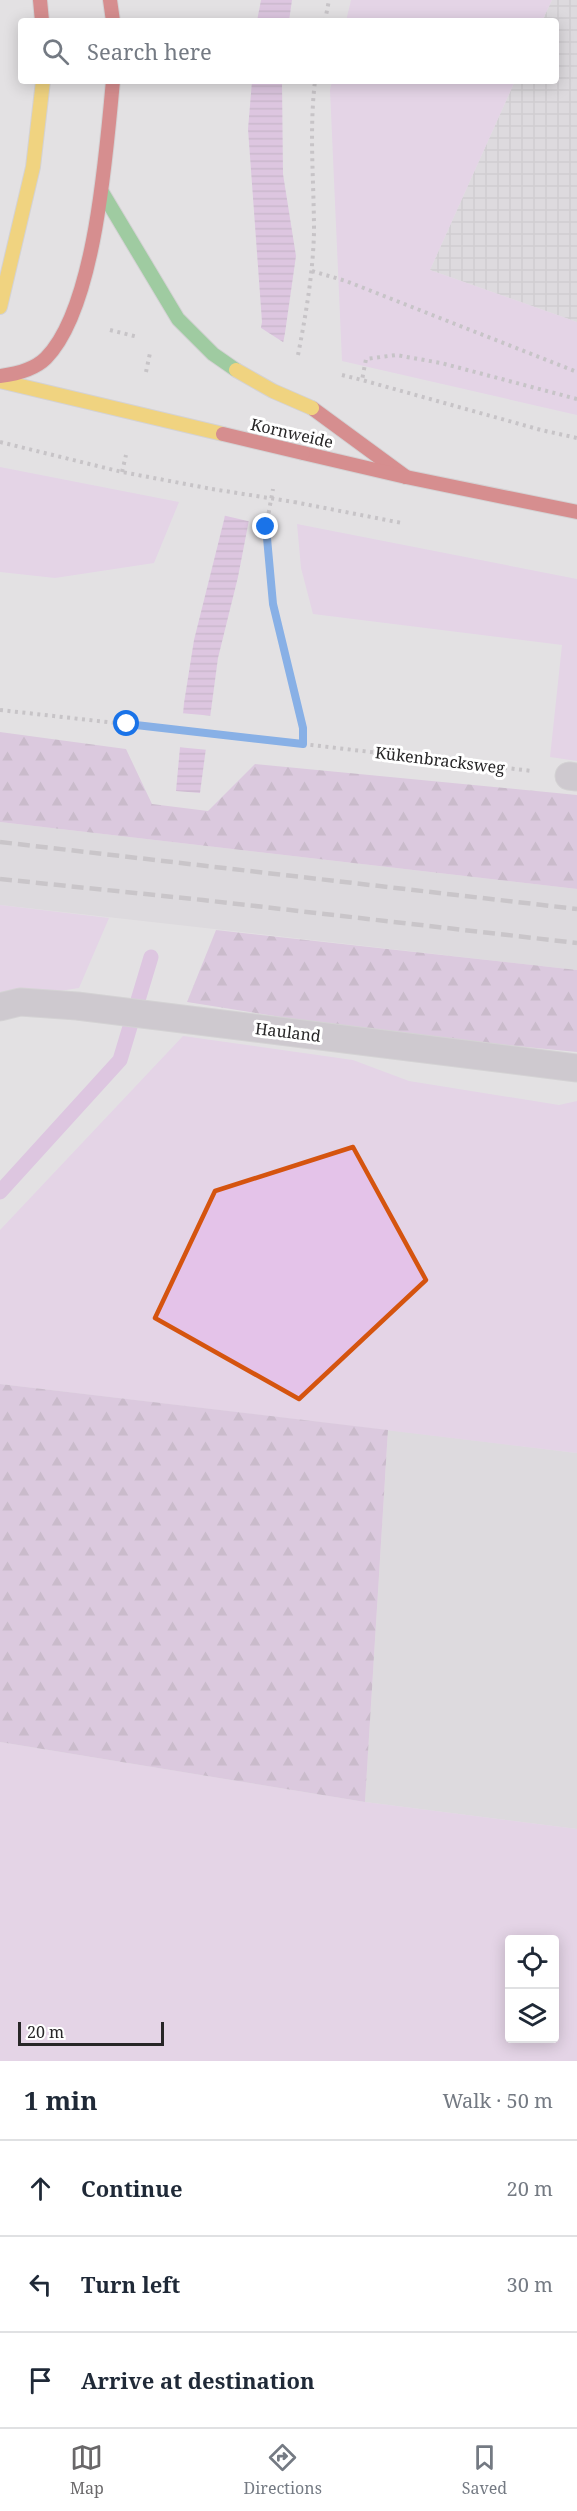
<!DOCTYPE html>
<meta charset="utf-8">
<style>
:root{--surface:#fff;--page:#f6f6f7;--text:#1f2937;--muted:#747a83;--line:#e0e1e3;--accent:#696769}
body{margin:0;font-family:"Noto Serif",serif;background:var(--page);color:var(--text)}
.controls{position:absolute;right:18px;bottom:18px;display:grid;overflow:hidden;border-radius:6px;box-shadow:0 3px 15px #0003}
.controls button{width:54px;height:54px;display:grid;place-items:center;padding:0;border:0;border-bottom:2px solid var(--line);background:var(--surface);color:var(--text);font:30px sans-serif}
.scale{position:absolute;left:18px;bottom:15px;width:146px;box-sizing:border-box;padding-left:6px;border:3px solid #272627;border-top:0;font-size:16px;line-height:21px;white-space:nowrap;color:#272627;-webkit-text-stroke:4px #fff;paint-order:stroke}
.stop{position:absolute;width:18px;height:18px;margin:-14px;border:4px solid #1a73e8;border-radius:50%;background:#fff}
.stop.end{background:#1a73e8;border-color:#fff;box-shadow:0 2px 6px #0008}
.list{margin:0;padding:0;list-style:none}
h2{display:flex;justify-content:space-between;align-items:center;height:78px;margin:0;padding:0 24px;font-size:26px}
h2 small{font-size:20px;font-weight:400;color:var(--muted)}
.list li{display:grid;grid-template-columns:39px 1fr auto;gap:18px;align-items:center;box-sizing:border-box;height:96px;padding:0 24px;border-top:2px solid var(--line)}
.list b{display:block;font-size:22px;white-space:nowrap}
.list em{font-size:20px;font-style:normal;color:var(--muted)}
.icon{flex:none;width:33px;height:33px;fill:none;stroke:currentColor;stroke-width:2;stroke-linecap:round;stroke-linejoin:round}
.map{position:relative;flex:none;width:577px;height:2061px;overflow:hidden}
.search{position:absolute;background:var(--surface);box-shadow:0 3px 15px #0003;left:18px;right:18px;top:18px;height:66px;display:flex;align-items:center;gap:15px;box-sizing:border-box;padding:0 21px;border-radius:6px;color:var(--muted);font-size:22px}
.sheet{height:366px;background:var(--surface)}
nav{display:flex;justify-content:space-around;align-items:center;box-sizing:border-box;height:84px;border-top:2px solid var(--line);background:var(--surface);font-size:16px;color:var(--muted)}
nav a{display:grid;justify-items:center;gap:3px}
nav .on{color:var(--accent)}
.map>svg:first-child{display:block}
</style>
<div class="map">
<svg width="577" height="2061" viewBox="0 0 577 2061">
<defs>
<pattern id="industrial-grid" width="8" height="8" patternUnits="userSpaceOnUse" patternTransform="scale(1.5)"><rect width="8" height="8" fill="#d6d1d7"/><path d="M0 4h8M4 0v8" fill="none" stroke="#b8b3b9"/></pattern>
<pattern id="forest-firs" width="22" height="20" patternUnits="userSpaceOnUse" patternTransform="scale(1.5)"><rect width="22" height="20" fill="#d1acd7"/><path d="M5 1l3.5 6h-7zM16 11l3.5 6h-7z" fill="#aa8cae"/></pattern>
<pattern id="water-rules" width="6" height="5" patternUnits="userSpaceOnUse" patternTransform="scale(1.5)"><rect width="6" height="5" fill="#d4a5dc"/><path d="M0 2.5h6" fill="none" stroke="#ac86b2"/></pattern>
</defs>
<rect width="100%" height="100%" fill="#e3e1e3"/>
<!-- built -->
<g fill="#d6d1d7">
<polygon points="0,822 577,889 577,970 0,905"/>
<polygon points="388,1430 577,1453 577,1829 365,1802"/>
</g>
<!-- industrial -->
<polygon fill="url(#industrial-grid)" points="552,0 577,0 577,322 430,270 515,81 556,81 556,21 542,21"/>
<!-- grass -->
<g fill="#e4c3e9" fill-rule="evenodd">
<polygon points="351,0 552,0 542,21 346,21"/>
<polygon points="332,81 515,81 430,270 577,322 577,415 342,361 330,90"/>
<polygon points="0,467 179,502 154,563 55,578 0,572"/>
<polygon points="297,524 577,579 577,761 550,757 562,645 313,614 301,568"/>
<polygon points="0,905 109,918 79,988 0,1000"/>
<polygon points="183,1036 353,1060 409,1081 559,1105 577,1101 577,1453 0,1384 0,1230"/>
<path d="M0,1742l365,60 212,27v232h-577zM510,1940h44v98h-44z"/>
</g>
<!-- forest -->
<g fill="url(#forest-firs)">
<polygon points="0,732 126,749 152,804 208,811 255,764 577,795 577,889 0,822"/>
<polygon points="216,930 577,970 577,1052 375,1032 187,1002"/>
<polygon points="0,1384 388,1430 365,1802 0,1742"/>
</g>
<!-- water -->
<g fill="url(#water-rules)">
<polygon points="261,0 292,0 289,21 257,21"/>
<polygon points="252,81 282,81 283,174 296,256 285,333 238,577 218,658 200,793 176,791 184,703 194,640 224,520 262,322 248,129"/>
</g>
<!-- pier -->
<g fill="#e3e1e3">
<polygon points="258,326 286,344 252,522 222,515"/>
<polygon points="180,713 214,716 209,750 177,747"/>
</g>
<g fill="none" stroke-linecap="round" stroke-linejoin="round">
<!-- stream -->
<polyline stroke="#d4a5dc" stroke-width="15" points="0,1192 120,1060 151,957"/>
<defs>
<g id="lane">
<polyline points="569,776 577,777"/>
<polyline points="0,1007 20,1002 77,1006 577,1068"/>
</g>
<polyline id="fast" points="102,192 178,319 213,354 236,370"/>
<g id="slow">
<polyline points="0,307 33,167 43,81"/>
<polyline points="0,381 223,434"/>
</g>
<g id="jam">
<polyline points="40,0 42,21"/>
<polyline points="110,0 113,21"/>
<path d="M0,376c16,-2 34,-6 46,-18 50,-51 60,-207 67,-277"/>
<polyline points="312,408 406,477"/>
<polyline points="303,453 406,477 577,512"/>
</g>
</defs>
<!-- lane casing -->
<use href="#lane" stroke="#c1bfc1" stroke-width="29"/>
<!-- fast casing -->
<use href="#fast" stroke="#c1bfc1" stroke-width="16"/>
<!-- slow casing -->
<use href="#slow" stroke="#c1bfc1" stroke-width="16"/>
<!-- jam casing -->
<use href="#jam" stroke="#c1bfc1" stroke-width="16"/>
<!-- path -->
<g stroke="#a49fa5" stroke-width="4" stroke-dasharray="3 4.5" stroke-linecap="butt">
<polyline points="325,21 329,0"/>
<polyline points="312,271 346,281 577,372"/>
<polyline points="110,330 138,337"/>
<path d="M298,355c8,-41 15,-82 16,-123 0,-51 -5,-100 1,-151"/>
<polyline points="146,372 150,353"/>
<polyline points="342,375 362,380"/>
<polyline points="577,399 441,363 396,355 366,359 362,380 541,430 577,438"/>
<polyline points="0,442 122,472 212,489"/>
<polyline points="122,472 126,455"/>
<polyline points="294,502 402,523"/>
<polyline points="0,710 303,744 303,728 273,604 266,527 273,489"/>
<polyline points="303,744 532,771"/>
</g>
<!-- lane -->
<use href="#lane" stroke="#b3abb5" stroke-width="27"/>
<!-- fast -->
<use href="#fast" stroke="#4caf50" stroke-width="14"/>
<!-- slow -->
<use href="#slow" stroke="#ffc107" stroke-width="14"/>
<!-- jam -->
<use href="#jam" stroke="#c62828" stroke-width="14"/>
<!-- rail -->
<g stroke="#a8a3a8" stroke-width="4.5" stroke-dasharray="12 6" stroke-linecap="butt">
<polyline points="0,842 577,909"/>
<polyline points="0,879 203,900 577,943"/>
</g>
<defs>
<polyline id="slow-bridge" points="236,370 273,391 312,408"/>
<polyline id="jam-bridge" points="223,434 303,453"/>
</defs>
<!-- slow-bridge casing -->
<use href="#slow-bridge" stroke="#c1bfc1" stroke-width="16" stroke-linecap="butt"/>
<!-- jam-bridge casing -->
<use href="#jam-bridge" stroke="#c1bfc1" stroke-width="16" stroke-linecap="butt"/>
<!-- path-bridge -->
<polyline stroke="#a49fa5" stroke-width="4" stroke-dasharray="3 4.5" stroke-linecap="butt" points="212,489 294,502"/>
<!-- slow-bridge -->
<use href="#slow-bridge" stroke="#ffc107" stroke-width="14"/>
<!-- jam-bridge -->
<use href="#jam-bridge" stroke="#c62828" stroke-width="14"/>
</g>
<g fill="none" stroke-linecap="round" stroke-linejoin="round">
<!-- route -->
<polyline stroke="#1a73e8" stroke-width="8" points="127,724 303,744 303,728 273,604 266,527"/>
</g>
<!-- marked area -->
<path d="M0 0H577V2061H0ZM353,1147l73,133 -127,119 -144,-81 60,-127z" fill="#e3e1e3" fill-opacity=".55" fill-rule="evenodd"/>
<path fill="none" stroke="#d5540f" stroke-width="4.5" stroke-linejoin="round" d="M353,1147l73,133 -127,119 -144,-81 60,-127z"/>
<g text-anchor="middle" stroke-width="6" stroke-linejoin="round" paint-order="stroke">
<!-- street labels -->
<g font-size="16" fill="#272627" stroke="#fff">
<text transform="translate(292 433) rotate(13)" y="6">Kornweide</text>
<text transform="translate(440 760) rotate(7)" y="6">Kükenbracksweg</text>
<text transform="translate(288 1032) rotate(7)" y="6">Hauland</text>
</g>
</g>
</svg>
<div class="controls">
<button><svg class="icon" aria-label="locate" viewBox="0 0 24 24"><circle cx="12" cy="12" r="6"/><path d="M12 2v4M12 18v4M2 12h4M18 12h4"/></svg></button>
<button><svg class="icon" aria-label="layers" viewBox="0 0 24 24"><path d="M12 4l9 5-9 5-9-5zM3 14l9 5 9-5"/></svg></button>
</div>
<div class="scale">20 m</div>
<div class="stop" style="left:127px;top:724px"></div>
<div class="stop end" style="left:266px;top:527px"></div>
<div class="search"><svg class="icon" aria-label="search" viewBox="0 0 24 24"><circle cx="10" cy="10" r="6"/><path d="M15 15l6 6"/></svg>Search here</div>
</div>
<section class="sheet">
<h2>1 min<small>Walk · 50 m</small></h2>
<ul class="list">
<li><svg class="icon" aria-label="ahead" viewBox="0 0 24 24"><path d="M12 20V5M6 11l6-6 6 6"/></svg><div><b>Continue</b></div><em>20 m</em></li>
<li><svg class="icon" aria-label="left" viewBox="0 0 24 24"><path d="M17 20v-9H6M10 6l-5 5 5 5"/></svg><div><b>Turn left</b></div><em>30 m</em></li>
<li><svg class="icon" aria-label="arrive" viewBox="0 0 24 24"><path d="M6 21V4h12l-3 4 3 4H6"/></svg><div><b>Arrive at destination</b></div></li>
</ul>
</section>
<nav>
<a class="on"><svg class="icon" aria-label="map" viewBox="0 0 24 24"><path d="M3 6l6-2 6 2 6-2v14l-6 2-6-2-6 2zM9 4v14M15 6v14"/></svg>Map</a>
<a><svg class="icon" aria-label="directions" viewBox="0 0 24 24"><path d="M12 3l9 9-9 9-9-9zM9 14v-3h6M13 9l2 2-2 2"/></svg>Directions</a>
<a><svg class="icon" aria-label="saved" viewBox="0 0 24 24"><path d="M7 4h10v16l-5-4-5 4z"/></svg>Saved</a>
</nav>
